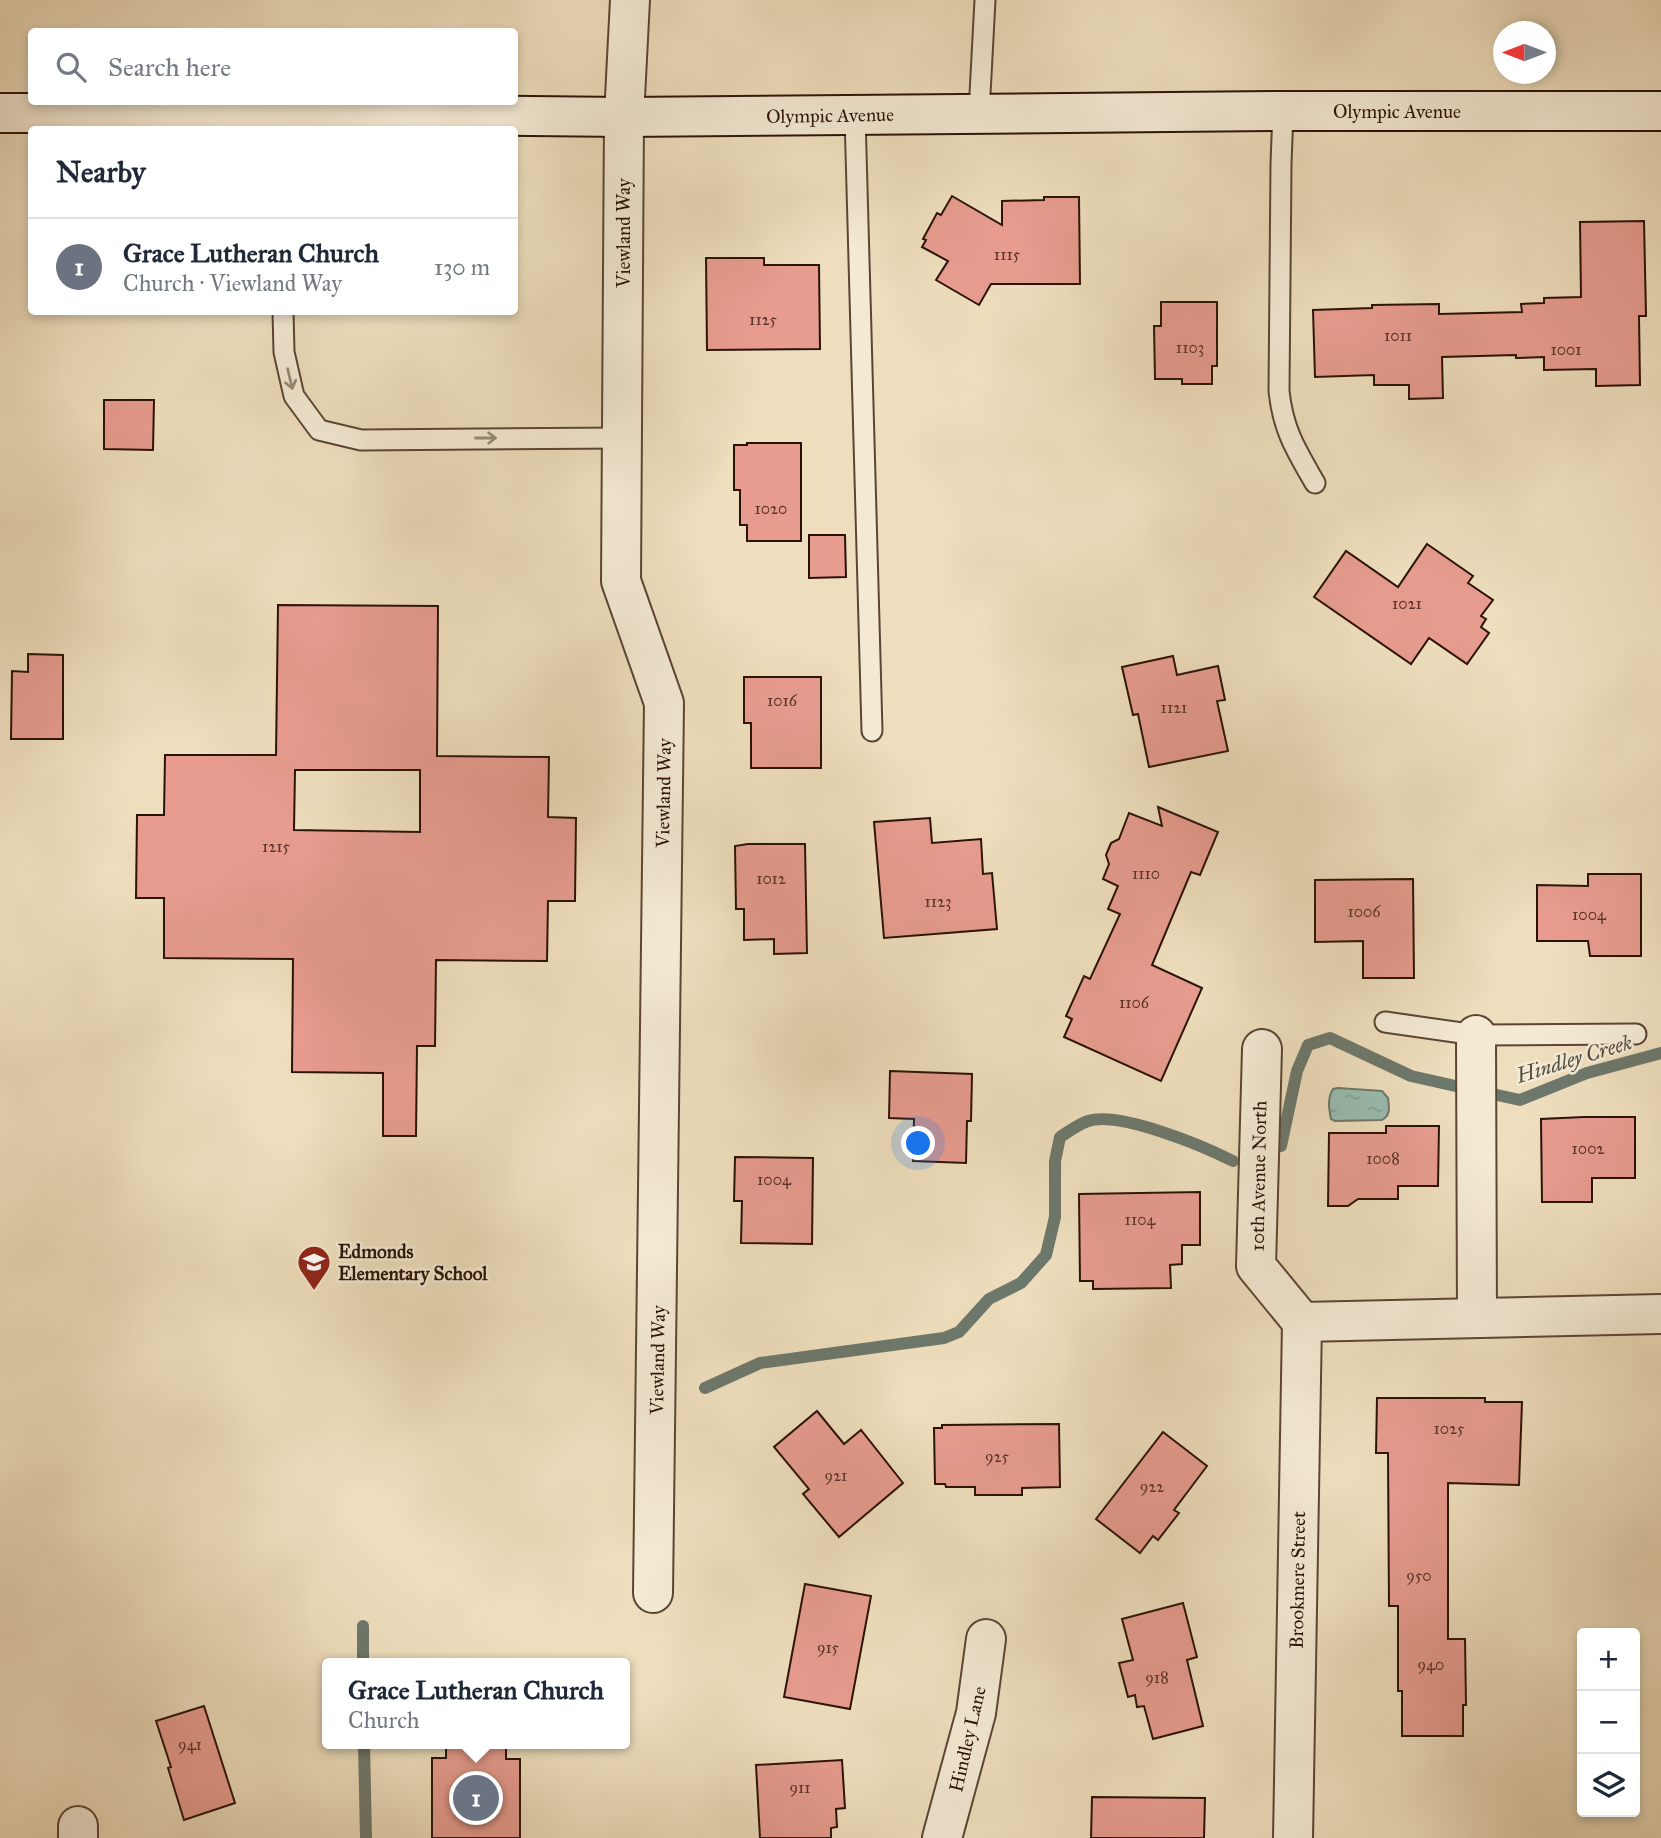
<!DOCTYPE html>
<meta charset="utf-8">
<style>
:root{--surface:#fff;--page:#f2f2f3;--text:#1f2937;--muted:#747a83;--line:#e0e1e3;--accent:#ea580c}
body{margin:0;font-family:"IM FELL Great Primer",serif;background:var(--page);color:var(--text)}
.controls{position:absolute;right:21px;bottom:21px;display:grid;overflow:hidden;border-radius:7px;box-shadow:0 4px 10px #0003}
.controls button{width:63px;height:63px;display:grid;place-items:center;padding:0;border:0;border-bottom:2px solid var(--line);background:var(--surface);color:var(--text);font:35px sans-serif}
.compass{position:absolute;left:1493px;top:21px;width:63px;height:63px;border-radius:50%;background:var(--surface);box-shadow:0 4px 10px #0003;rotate:270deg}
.you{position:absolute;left:919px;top:1144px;width:24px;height:24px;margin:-18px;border:5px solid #fff;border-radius:50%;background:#1a73e8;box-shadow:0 0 0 10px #1a73e833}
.badge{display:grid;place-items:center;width:46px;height:46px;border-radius:50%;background:var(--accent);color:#fff;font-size:23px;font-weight:700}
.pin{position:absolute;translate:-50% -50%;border:4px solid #fff;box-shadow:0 2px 7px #0006}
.popup{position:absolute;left:322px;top:1658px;width:308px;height:91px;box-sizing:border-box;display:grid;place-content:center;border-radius:7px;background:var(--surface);filter:drop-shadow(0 2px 5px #0005);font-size:23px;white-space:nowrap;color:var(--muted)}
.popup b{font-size:26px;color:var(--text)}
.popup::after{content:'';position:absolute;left:50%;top:100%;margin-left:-14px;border:14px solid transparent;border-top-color:var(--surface)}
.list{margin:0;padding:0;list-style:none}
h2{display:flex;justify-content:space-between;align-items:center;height:91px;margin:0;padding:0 28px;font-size:30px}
h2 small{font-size:23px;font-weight:400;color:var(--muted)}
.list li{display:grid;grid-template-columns:46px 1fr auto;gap:21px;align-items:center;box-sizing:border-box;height:98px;padding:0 28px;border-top:2px solid var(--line)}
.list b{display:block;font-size:26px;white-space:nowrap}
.list p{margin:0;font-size:23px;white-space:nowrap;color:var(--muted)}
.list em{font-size:23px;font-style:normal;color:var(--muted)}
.icon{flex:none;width:38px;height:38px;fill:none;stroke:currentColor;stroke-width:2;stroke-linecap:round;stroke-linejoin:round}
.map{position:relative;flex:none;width:1661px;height:1838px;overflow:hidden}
.search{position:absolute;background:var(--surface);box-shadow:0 4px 10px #0003;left:28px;top:28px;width:490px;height:77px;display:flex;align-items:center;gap:18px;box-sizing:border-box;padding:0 24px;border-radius:7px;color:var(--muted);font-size:26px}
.panel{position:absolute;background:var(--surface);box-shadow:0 4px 10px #0003;left:28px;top:126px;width:490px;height:189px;border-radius:7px}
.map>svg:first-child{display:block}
</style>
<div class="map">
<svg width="1661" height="1838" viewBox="0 0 1661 1838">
<defs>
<pattern id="water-ripples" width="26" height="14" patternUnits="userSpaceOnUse" patternTransform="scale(1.75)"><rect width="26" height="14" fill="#99bcaf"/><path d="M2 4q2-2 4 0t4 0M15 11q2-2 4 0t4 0" fill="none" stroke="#84a195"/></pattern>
</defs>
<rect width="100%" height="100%" fill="#eedebd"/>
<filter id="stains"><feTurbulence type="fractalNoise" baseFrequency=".00286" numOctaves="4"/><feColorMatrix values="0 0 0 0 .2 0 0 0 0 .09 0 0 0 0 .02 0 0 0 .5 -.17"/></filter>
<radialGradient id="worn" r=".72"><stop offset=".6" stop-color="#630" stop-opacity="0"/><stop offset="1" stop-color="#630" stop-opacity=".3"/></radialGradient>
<!-- water -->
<path fill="url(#water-ripples)" stroke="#6d786c" stroke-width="2" d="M1338,1088l44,3 6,7c1,9 3,17 -6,22l-47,1 -4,-2c-2,-10 -4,-21 2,-30z"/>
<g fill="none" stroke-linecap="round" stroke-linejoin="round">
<!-- stream -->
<g stroke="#6d786c" stroke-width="12">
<polyline points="1497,1095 1520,1100 1587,1073 1661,1053"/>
<polyline points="1281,1146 1297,1071 1308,1045 1330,1038 1411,1076 1460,1087"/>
<path d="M705,1388l55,-25 184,-25 15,-6 30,-33 32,-16 25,-28 9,-38v-56l5,-24c8,-5 19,-13 28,-16 32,-10 115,25 145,40"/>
<polyline points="363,1626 363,1663"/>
<polyline points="364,1744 366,1838"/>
</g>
</g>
<!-- building -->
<g fill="#e79c8f" stroke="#2b1208" stroke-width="2" fill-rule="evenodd">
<polygon points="952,196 1002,225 1002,201 1044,200 1044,197 1079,197 1080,284 991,284 979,305 936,280 948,261 922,247 926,240 923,239 937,213 941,215"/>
<polygon points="1644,221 1646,316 1639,316 1640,385 1596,386 1596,369 1544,370 1544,357 1516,358 1516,355 1442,357 1443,398 1409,399 1409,385 1374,385 1374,375 1315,377 1313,310 1372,308 1372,305 1439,304 1439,314 1522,312 1521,304 1544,303 1544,298 1581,297 1580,222"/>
<polygon points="706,258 764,258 764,265 819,265 820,349 707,350"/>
<polygon points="1161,302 1217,302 1217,366 1212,366 1212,384 1182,384 1182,379 1155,379 1154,326 1161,326"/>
<polygon points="104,400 154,400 153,450 104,449"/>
<polygon points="747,443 801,443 801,541 747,541 747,525 740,525 740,490 734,490 734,445 747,445"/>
<polygon points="809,535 845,535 846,577 809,578"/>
<polygon points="1427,544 1473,576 1468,583 1493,600 1481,616 1486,619 1481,627 1489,633 1467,664 1429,638 1411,664 1314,597 1346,551 1398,587"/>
<path d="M278,605l160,1 -1,150 112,1 -1,60 28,1 -1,83h-27l-1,60 -111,-1 -1,86h-18l-1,90h-33v-63l-91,-1 1,-113 -129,-1v-60h-28l1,-83h27l1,-60h111zM295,770h125v62l-126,-2z"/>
<polygon points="28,654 63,655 63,739 11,739 12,671 28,672"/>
<polygon points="1173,656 1177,675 1218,666 1225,700 1217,701 1228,751 1149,767 1138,714 1133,715 1122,667"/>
<polygon points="744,677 821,677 821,768 751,768 751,723 744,723"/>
<polygon points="1158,807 1218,832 1200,875 1191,872 1152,965 1202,988 1161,1081 1064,1037 1072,1019 1066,1016 1084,976 1090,979 1120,914 1108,909 1118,886 1103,879 1109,864 1106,855 1111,843 1119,839 1129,813 1162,826"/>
<polygon points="930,818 932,843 981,839 983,874 992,873 997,929 884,938 874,822"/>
<polygon points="748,844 805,844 807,953 774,954 774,939 744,940 744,909 736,909 735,846"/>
<polygon points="1588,874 1641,874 1641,956 1590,956 1588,941 1537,941 1537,885 1588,886"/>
<polygon points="1413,879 1414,978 1363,978 1363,941 1315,942 1315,880"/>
<polygon points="890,1071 972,1074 971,1121 967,1121 966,1163 913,1161 914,1119 889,1118"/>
<polygon points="1584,1117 1635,1117 1635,1178 1592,1178 1592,1202 1542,1202 1541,1119"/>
<polygon points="1386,1126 1439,1126 1438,1186 1398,1186 1398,1199 1358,1199 1348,1206 1328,1206 1329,1133 1386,1133"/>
<polygon points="735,1157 813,1158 812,1244 741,1243 742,1201 734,1201"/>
<polygon points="1200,1192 1200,1245 1182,1245 1182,1264 1170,1265 1171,1288 1093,1289 1093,1281 1080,1281 1079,1194"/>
<polygon points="1377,1398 1485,1398 1485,1402 1522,1402 1519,1485 1448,1483 1448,1639 1465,1639 1466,1705 1463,1705 1463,1736 1402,1736 1402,1691 1398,1691 1398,1606 1389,1606 1388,1453 1376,1453"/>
<polygon points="817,1411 844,1444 861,1430 903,1483 839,1537 803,1494 809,1489 774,1447"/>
<polygon points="1059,1424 1060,1487 1022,1488 1022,1495 975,1495 975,1487 946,1487 945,1484 935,1484 934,1428 942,1428 942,1425"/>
<polygon points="1163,1432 1207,1466 1174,1510 1179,1513 1158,1540 1153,1536 1140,1553 1096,1519"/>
<polygon points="805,1584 871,1596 850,1709 784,1697"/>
<polygon points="1183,1603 1197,1657 1187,1660 1203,1726 1153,1739 1144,1706 1137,1707 1135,1695 1128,1697 1119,1663 1133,1660 1122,1619"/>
<polygon points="204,1706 235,1803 184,1820 168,1768 171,1767 156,1721"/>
<polygon points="446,1744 506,1744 506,1759 520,1759 520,1838 432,1838 432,1758 446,1758"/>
<polygon points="842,1760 845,1808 836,1809 837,1827 831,1828 831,1838 760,1838 756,1765"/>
<polygon points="1092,1797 1205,1798 1204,1838 1091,1838"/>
</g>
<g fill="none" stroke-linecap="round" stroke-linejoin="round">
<defs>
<g id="lane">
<path d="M1283,111l-2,53 -2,227c4,39 17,59 36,92"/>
<polyline points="979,113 985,0"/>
<polyline points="855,115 872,731"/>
<polyline points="283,312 284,352 294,396 319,430 361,440 622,438"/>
<polyline points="1385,1022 1476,1035 1636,1034"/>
</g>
<g id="street">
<polyline points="630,0 624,117 621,581 664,703 653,1593"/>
<polyline points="1476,1035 1477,1318"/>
<polyline points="1262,1049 1256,1266 1302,1322"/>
<polyline points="1302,1322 1661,1314"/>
<polyline points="78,1838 78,1826"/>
<polyline points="942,1838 976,1713 986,1639"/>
<polyline points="1293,1838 1302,1322"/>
</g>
<polyline id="secondary" points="0,113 282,113 624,117 1283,111 1661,111"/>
</defs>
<!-- lane casing -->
<use href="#lane" stroke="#5c4535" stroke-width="23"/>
<!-- street casing -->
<use href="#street" stroke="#5c4535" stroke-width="42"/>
<!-- secondary casing -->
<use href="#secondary" stroke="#2b1208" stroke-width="42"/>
<!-- lane -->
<use href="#lane" stroke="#f4ead4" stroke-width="19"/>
<!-- street -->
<use href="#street" stroke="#f4ead4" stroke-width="38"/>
<!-- secondary -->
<use href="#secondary" stroke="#f4ead4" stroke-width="38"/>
</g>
<!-- one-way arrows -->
<defs><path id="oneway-shaft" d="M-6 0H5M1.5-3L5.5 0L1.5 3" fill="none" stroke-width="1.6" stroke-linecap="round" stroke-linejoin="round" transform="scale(1.75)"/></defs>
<g stroke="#9a8978">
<use href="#oneway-shaft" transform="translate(290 379) rotate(77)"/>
<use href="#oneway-shaft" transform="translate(486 438)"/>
</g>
<!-- icons -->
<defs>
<symbol id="school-pin" viewBox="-11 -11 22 30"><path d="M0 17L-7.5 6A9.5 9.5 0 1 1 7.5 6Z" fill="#8f2418" stroke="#f4ead4"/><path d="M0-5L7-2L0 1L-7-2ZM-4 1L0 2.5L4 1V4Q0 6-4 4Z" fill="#fff"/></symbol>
</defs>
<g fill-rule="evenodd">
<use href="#school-pin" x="295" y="1243" width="38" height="52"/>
</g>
<g text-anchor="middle" stroke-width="5" stroke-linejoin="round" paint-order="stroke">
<!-- number labels -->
<g font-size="16" fill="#5a342a">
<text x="1007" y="260">1115</text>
<text x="763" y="325">1125</text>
<text x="1398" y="341">1011</text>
<text x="1190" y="353">1103</text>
<text x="1566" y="355">1001</text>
<text x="771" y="514">1020</text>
<text x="1407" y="609">1021</text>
<text x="782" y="706">1016</text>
<text x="1174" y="713">1121</text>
<text x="276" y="852">1215</text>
<text x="1146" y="879">1110</text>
<text x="771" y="884">1012</text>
<text x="938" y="907">1123</text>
<text x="1364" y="917">1006</text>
<text x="1589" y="920">1004</text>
<text x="1134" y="1008">1106</text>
<text x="1588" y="1154">1002</text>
<text x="1383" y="1164">1008</text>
<text x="774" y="1185">1004</text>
<text x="1140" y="1225">1104</text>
<text x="1449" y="1434">1025</text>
<text x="997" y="1462">925</text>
<text x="836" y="1481">921</text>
<text x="1152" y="1492">922</text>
<text x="1419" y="1581">950</text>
<text x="828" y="1653">915</text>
<text x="1431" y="1670">940</text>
<text x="1157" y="1683">918</text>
<text x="190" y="1750">941</text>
<text x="800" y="1793">911</text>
</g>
<!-- street labels -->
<g font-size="19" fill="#2b1208" stroke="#f4ead4">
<text x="1397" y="118">Olympic Avenue</text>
<text transform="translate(830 115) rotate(-1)" y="7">Olympic Avenue</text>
<text transform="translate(623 233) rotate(-90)" y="7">Viewland Way</text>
<text transform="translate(663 793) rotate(-89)" y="7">Viewland Way</text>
<text transform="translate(1258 1176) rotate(-89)" y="7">10th Avenue North</text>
<text transform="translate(657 1360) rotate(-89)" y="7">Viewland Way</text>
<text transform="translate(1297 1580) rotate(-89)" y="7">Brookmere Street</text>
<text transform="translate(967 1739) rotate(-77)" y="7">Hindley Lane</text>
</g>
<!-- poi labels -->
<g font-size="19" font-weight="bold" fill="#2b1208" stroke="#f4ead4" text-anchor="start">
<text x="338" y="1258">Edmonds<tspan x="338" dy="22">Elementary School</tspan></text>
</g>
<!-- water labels -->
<g font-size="21" font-style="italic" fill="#524e42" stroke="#f4ead4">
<text transform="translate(1574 1059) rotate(-17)" y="7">Hindley Creek</text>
</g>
</g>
<rect width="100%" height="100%" filter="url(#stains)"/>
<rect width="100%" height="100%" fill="url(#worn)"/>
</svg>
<div class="controls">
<button>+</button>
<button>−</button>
<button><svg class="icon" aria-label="layers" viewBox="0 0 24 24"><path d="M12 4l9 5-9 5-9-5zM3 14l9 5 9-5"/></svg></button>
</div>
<svg class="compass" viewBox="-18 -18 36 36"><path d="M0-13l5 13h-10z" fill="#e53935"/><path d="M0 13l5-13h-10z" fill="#747a83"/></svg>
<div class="you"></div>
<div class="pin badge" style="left:476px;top:1798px;background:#6b7280">1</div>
<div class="popup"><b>Grace Lutheran Church</b>Church</div>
<div class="search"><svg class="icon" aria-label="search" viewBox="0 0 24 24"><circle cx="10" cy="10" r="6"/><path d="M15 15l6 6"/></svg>Search here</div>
<section class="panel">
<h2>Nearby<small></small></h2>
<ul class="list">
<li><span class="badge" style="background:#6b7280">1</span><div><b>Grace Lutheran Church</b><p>Church · Viewland Way</p></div><em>130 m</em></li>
</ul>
</section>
</div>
